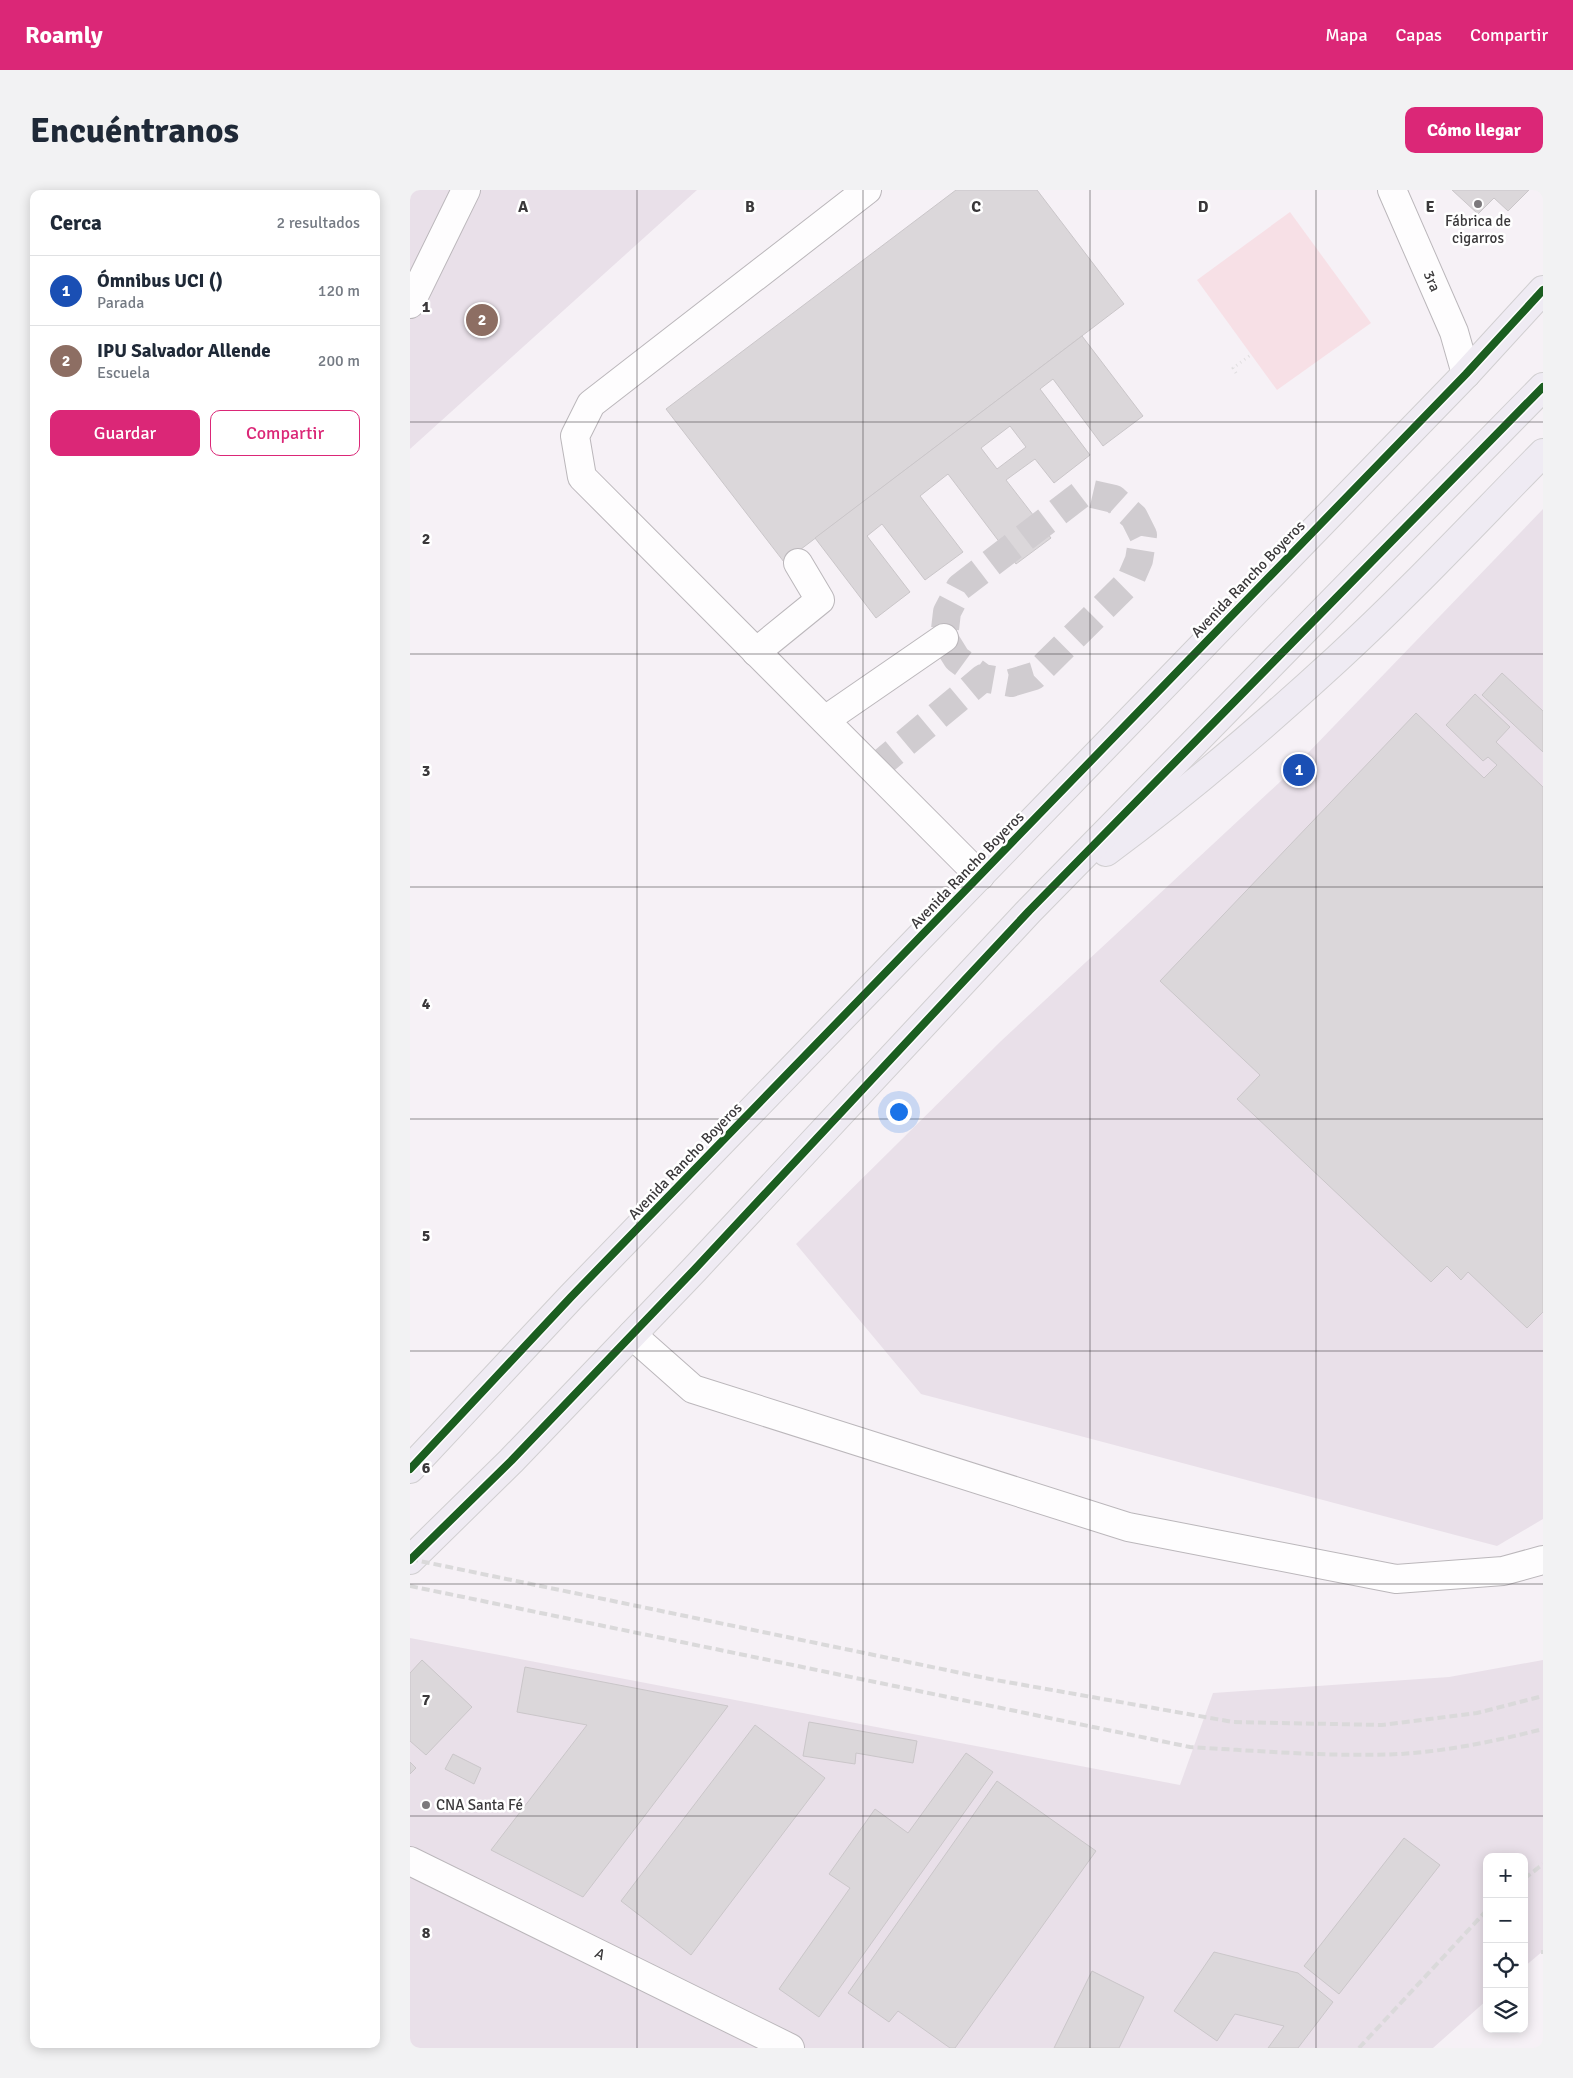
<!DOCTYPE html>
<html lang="es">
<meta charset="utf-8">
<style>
:root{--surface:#fff;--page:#f2f2f3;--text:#1f2937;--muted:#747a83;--line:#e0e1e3;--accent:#db2777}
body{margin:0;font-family:Signika,sans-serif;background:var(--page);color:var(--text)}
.controls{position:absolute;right:15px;bottom:15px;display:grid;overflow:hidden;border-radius:10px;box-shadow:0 2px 12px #0003}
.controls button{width:45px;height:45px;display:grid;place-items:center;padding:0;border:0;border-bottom:1px solid var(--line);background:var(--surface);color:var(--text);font:25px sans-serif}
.you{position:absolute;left:488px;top:921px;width:18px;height:18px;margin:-12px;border:4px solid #fff;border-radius:50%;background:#1a73e8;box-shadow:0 0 0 8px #1a73e833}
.badge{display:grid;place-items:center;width:32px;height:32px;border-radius:50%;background:var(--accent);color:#fff;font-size:16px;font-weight:700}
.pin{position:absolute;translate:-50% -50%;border:2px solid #fff;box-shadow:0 1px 5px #0006}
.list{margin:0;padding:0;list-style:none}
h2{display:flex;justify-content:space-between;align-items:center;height:65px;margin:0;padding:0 20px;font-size:21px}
h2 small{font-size:16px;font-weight:400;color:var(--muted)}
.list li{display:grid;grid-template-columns:32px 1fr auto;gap:15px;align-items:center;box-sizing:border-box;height:70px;padding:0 20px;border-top:1px solid var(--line)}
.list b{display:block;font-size:19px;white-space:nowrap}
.list p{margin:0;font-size:16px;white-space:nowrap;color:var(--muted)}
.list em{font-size:16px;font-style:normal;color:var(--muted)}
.actions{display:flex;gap:10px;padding:15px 20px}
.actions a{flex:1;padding:11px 0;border:1px solid var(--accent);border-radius:10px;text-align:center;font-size:18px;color:var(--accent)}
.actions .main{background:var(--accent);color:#fff}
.icon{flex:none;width:28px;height:28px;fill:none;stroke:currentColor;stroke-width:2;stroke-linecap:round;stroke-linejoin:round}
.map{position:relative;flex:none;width:1133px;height:1858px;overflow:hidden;border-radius:10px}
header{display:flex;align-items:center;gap:30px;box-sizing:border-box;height:70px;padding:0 25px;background:var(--accent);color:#fff}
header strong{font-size:24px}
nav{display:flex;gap:28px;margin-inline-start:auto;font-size:18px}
.intro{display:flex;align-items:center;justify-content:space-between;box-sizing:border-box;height:120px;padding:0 30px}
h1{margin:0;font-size:35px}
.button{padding:12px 22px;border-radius:10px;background:var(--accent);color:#fff;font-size:18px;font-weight:700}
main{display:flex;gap:30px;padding:0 30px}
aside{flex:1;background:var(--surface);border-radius:10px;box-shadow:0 2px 12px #0003}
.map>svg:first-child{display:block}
</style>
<header>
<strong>Roamly</strong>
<nav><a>Mapa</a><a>Capas</a><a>Compartir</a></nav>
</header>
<div class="intro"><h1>Encuéntranos</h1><a class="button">Cómo llegar</a></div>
<main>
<aside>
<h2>Cerca<small>2 resultados</small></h2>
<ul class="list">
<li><span class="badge" style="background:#1a4fb4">1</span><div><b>Ómnibus UCI ()</b><p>Parada</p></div><em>120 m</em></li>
<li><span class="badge" style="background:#8d6e63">2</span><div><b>IPU Salvador Allende</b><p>Escuela</p></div><em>200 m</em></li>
</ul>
<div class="actions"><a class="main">Guardar</a><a>Compartir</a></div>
</aside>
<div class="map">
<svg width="1133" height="1858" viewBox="0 0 1133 1858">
<rect width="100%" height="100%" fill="#f6f1f6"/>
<!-- built -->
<g fill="#e9e0e9">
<polygon points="0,0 287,0 0,259"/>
<polygon points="1133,319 1133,1329 1087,1356 511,1204 386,1054 591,851 871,591"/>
<polygon points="0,1448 770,1595 803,1503 1039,1487 1133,1470 1133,1761 1114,1777 1114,1667 1077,1667 1077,1810 1023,1858 0,1858"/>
</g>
<!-- green -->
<polygon fill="#f7e0e6" points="880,22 961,133 867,200 787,90"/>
<!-- building -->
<g fill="#dbd7da" stroke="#cac6c9" fill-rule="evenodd">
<polygon points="546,0 627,0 714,114 374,372 256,219"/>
<polygon points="1042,0 1119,0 1098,21 1084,8 1068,24"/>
<path d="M672,146l61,80 -40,30 -50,-67 -13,10 50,66 -36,28 -19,-24 -29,21 45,58 -35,26 -68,-90 -28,22 43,56 -38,28 -43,-56 -15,12 43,56 -34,26 -61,-80zM600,236l16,21 -29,22 -16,-21z"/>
<polygon points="1092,483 1133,521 1133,562 1072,505"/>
<polygon points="1065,504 1100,537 1086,552 1133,597 1133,1122 1117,1138 1058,1082 1051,1090 1037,1076 1021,1092 827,909 850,885 750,791 1006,523 1074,588 1087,575 1078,567 1073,571 1036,535"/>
<polygon points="12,1470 62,1517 16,1565 0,1551 0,1483"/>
<polygon points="115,1477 318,1516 173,1707 81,1660 177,1535 107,1522"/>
<polygon points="399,1532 507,1551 503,1573 446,1563 445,1574 393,1566"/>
<polygon points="345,1535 415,1588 281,1765 211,1711"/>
<polygon points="556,1563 583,1582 409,1827 369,1799 440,1698 419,1684 465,1619 498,1643"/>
<polygon points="43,1564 71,1578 64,1594 35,1579"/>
<polygon points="0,1572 6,1578 0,1584"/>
<polygon points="587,1591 686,1661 545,1858 540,1858 488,1821 479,1832 438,1803"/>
<polygon points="994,1648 1030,1675 929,1804 894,1776"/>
<polygon points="804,1762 888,1783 923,1812 888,1858 858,1858 874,1836 825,1824 807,1851 764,1821"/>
<polygon points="682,1781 734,1807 709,1858 644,1858"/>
</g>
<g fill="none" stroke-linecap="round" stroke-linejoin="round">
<!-- minor-tunnel -->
<polyline stroke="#d0ccd0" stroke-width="28" stroke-dasharray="28 14" stroke-linecap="butt" points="463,580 573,488 601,493 624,486 720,391 729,370 733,345 724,327 704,309 674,302 550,397 537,422 534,448 547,469 573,488"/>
<defs>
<g id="minor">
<polyline points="457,0 181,214 165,246 172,287 570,686"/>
<polyline points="982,0 1044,142 1056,184"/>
<polyline points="0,114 56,0"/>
<polyline points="346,462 410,410 388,373"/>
<polyline points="415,530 534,448"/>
<polyline points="222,1145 283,1199 718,1337 986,1389 1093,1381 1133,1370"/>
<polyline points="0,1671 380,1858"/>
</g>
<g id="highway">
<path d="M696,662c81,-60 157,-125 231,-193 72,-66 138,-137 206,-206"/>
<polyline points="0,1279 161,1107 1056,184 1133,100"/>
<polyline points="0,1370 101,1271 284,1080 619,721 1133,197"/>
</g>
</defs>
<!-- minor casing -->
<use href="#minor" stroke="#bbb7bb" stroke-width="30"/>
<!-- highway casing -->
<use href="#highway" stroke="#d1cfd1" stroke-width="30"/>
<!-- path -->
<polyline stroke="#e0dee0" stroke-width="3" stroke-dasharray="1 4" stroke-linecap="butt" points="826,183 823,178 842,164"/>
<!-- minor -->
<use href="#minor" stroke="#fefdfe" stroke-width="28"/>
<!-- highway -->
<use href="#highway" stroke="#efebf3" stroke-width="28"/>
<!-- rail -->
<g stroke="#dad9da" stroke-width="4" stroke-dasharray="8 4" stroke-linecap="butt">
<polyline points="0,1369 580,1489 823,1532 972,1535 1067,1523 1133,1506"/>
<path d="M0,1396l780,161c70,4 140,10 210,7 48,-3 96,-13 143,-25"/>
<polyline points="1114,1689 1133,1674"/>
<polyline points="1131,1762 1133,1762"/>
<polyline points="949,1858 1077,1720"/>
</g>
<defs>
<g id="cycleway">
<polyline points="0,1279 161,1107 1056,184 1133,100"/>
<polyline points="0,1370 101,1271 284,1080 619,721 1133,197"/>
</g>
</defs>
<!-- cycleway casing -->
<use href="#cycleway" stroke="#fff" stroke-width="11"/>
<!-- cycleway -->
<use href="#cycleway" stroke="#1b5e20" stroke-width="8"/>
</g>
<!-- grid -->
<path fill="none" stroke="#3a383a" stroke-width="1" stroke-opacity="0.55" d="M227,0v1858M453,0v1858M680,0v1858M906,0v1858M0,232h1133M0,464h1133M0,697h1133M0,929h1133M0,1161h1133M0,1394h1133M0,1626h1133"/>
<!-- markers -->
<g fill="#7c797c" stroke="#fff" stroke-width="2">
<circle cx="1068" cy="14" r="5"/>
<circle cx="16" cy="1615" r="5"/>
</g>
<g text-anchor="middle" stroke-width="5" stroke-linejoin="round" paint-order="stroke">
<!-- poi labels -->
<g font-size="15" fill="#3a383a" stroke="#fff">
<text x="1068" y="36">Fábrica de<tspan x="1068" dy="17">cigarros</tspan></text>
<text x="26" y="1620" text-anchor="start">CNA Santa Fé</text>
</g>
<!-- street labels -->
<g font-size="15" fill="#3a383a" stroke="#fff">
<text transform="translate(1022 91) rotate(67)" y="5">3ra</text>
<text transform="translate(838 389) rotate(-46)" y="5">Avenida Rancho Boyeros</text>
<text transform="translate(557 680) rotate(-46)" y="5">Avenida Rancho Boyeros</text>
<text transform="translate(275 971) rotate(-46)" y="5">Avenida Rancho Boyeros</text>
<text transform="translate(190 1764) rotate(26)" y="5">A</text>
</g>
</g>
<g font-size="16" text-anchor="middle" font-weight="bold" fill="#3a383a" stroke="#fff" stroke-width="5" stroke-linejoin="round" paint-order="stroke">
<text x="113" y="22">A</text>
<text x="340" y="22">B</text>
<text x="566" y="22">C</text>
<text x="793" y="22">D</text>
<text x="1020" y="22">E</text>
<text x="16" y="122">1</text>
<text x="16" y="354">2</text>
<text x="16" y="586">3</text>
<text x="16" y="819">4</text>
<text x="16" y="1051">5</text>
<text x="16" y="1283">6</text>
<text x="16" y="1515">7</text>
<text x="16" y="1748">8</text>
</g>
</svg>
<div class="controls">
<button>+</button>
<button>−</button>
<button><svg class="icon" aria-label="locate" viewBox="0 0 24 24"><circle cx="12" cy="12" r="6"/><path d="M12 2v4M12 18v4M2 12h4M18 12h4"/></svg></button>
<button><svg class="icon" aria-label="layers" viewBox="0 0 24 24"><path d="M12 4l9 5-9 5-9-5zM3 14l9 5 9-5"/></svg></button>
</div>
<div class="you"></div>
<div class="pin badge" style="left:889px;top:580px;background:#1a4fb4">1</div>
<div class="pin badge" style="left:72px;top:130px;background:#8d6e63">2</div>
</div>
</main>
